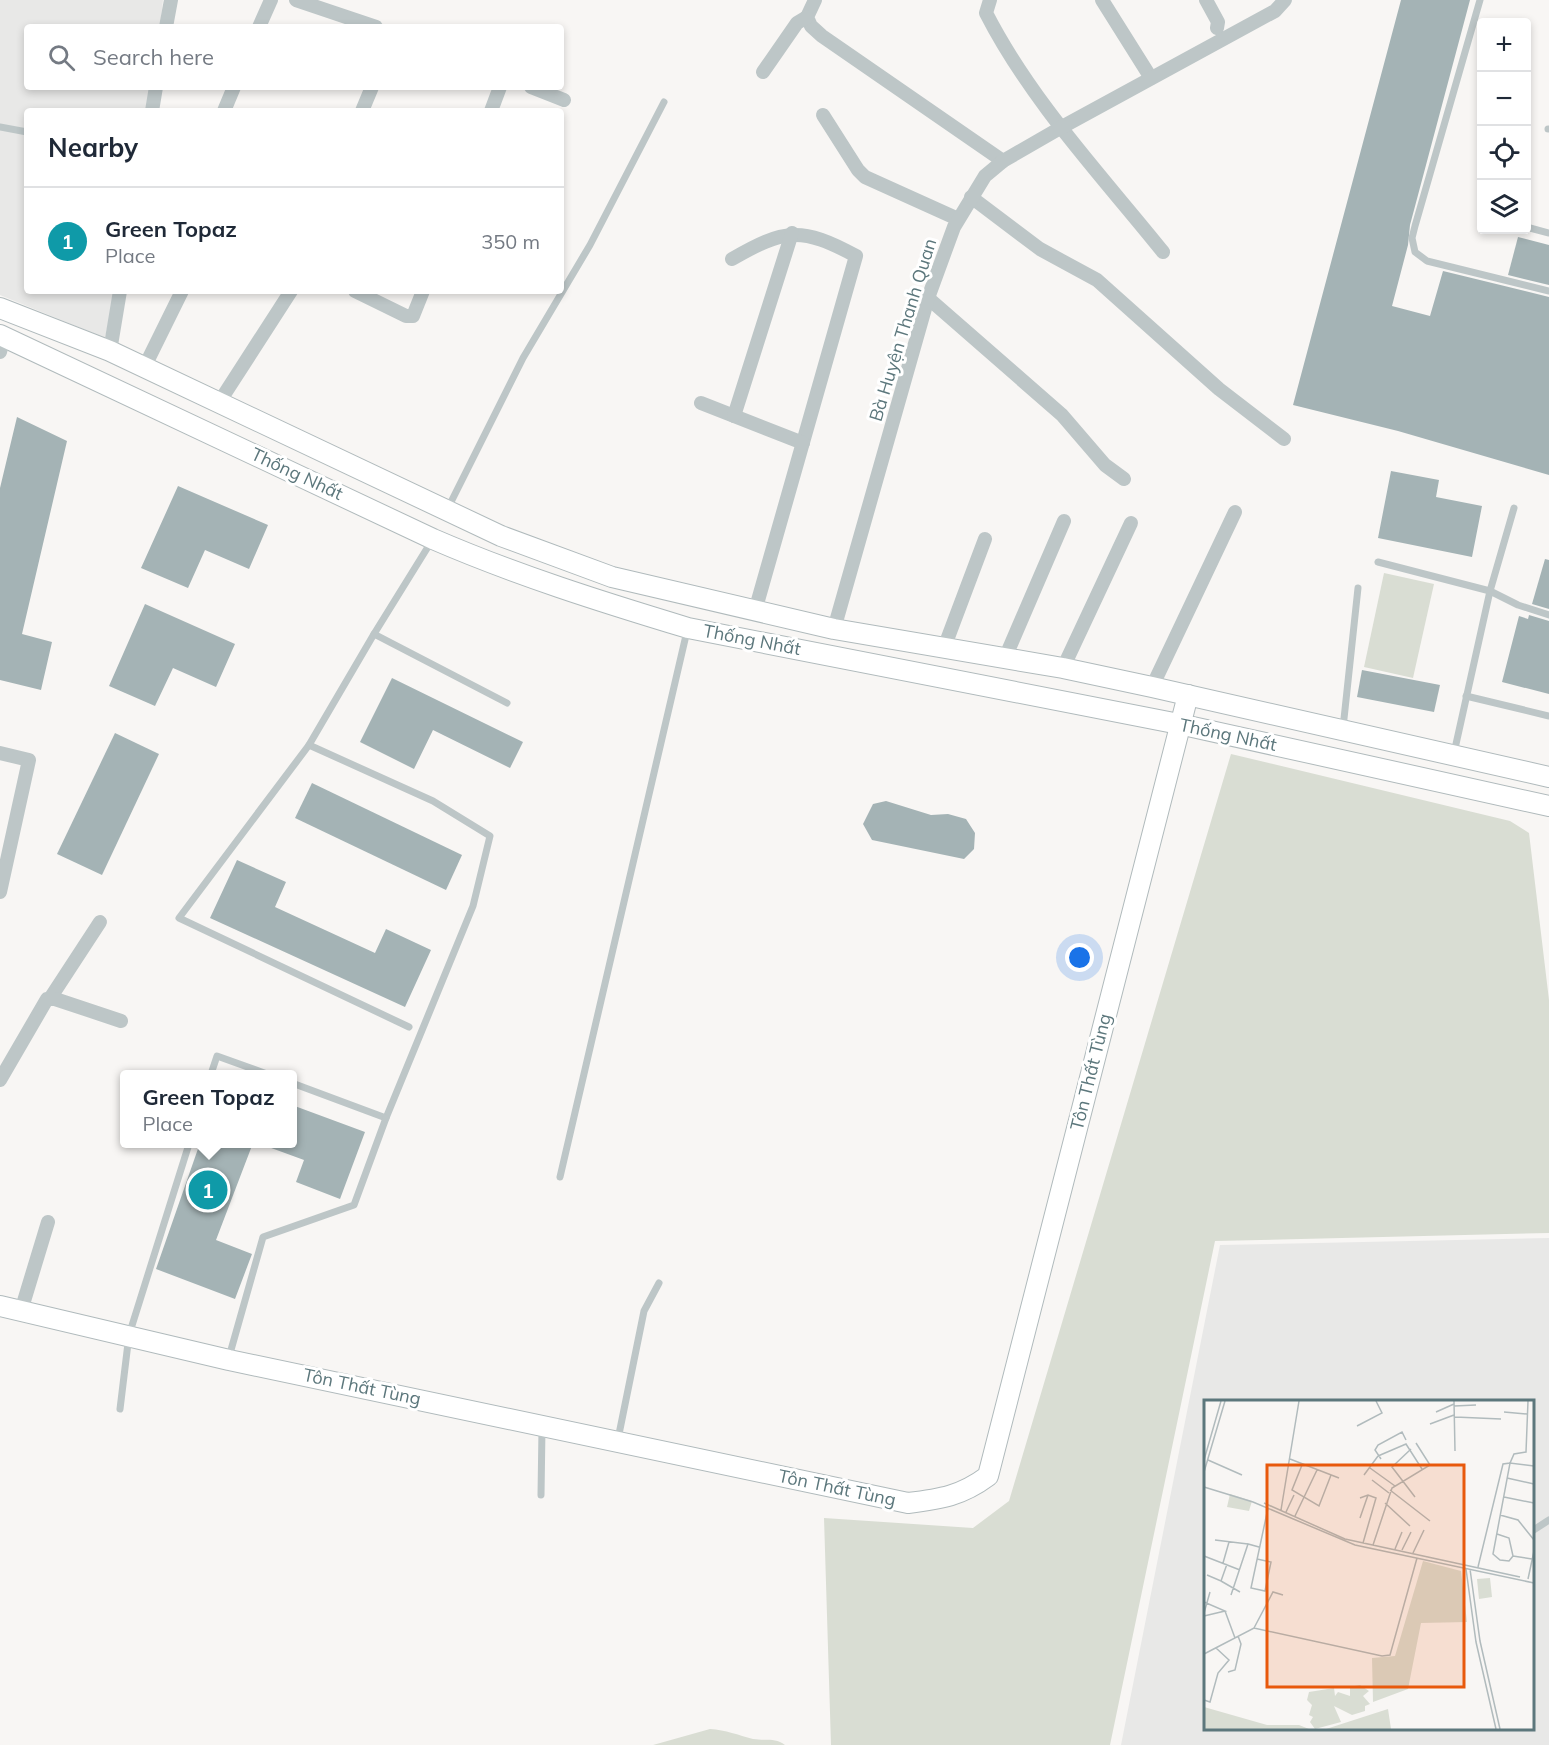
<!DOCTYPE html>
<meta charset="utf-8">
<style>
:root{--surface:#fff;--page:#f6f6f7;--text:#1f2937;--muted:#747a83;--line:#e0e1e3;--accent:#f11b29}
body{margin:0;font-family:Mulish,sans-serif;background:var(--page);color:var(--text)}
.controls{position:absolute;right:18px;top:18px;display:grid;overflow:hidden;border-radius:6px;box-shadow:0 3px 9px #0003}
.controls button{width:54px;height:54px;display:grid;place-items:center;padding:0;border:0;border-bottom:2px solid var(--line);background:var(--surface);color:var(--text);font:30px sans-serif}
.you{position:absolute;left:1080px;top:958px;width:21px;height:21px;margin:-15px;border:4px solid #fff;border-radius:50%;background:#1a73e8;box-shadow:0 0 0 9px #1a73e833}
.badge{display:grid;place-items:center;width:39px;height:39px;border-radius:50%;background:var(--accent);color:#fff;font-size:20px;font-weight:700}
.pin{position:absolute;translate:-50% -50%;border:3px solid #fff;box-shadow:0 2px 6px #0006}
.popup{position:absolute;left:120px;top:1070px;width:177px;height:78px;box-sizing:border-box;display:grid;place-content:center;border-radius:6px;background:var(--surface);filter:drop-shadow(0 2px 4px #0005);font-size:20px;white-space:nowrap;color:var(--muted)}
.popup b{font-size:22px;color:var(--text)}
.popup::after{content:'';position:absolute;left:50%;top:100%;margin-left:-12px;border:12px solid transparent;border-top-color:var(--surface)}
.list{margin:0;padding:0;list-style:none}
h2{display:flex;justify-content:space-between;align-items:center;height:78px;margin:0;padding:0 24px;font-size:26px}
h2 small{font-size:20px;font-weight:400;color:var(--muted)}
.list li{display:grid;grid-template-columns:39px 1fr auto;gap:18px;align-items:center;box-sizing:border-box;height:108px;padding:0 24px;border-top:2px solid var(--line)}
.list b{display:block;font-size:22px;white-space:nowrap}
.list p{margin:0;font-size:20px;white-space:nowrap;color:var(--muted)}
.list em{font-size:20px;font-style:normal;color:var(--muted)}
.icon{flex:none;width:33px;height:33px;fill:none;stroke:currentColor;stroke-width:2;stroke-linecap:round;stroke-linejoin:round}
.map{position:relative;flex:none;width:1549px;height:1745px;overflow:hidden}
.search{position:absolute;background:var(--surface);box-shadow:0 3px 9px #0003;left:24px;top:24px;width:540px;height:66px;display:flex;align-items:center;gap:15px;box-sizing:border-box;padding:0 21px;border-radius:6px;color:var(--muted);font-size:22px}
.panel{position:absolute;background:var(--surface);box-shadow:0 3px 9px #0003;left:24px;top:108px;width:540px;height:186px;border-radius:6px}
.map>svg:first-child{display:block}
</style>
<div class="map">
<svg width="1549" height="1745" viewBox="0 0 1549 1745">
<rect width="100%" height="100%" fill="#f8f6f4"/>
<!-- built -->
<g fill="#e8e8e7" fill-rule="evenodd">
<polygon points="0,0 163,0 160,27 27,27 27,87 151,87 148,111 27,111 27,291 115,291 105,338 0,295"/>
<path d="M1549,1238v507h-428l99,-500zM1206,1402h326v326h-326z"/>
</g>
<!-- green -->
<g fill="#d9ddd3">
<polygon points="1384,573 1434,584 1413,678 1364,667"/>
<polygon points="1231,754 1510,821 1529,833 1549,1000 1549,1233 1215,1241 1110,1745 831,1745 824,1518 973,1528 1009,1501"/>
<path d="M710,1729c16,1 28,6 43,10 12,2 22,-2 32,6h-132z"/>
</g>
<!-- building -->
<g fill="#a4b3b5">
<polygon points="1401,0 1470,0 1410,225 1408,245 1392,306 1430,316 1443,271 1549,297 1549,475 1398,431 1293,405"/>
<polygon points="1518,237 1549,245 1549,285 1508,275"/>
<polygon points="17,417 67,441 22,634 52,642 41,690 0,680 0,488"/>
<polygon points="1391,471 1439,480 1436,497 1482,506 1472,557 1378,538"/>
<polygon points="178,486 268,525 249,569 205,550 188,588 141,568"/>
<polygon points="1545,559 1549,560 1549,609 1532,604"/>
<polygon points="145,604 235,644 216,687 173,668 155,706 109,686"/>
<polygon points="1529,615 1549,621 1549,694 1502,682 1519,616 1528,619"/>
<polygon points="1362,670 1440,685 1434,712 1357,697"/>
<polygon points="392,678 523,742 510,768 433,730 414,769 360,742"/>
<polygon points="115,733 159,754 102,875 57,854"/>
<polygon points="312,783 462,855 446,890 295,818"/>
<polygon points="886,801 931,815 948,814 966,819 975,833 974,849 964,859 872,840 863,824 873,804"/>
<polygon points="237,860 286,882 275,907 375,953 386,929 431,950 405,1007 210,918"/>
<polygon points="292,1105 365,1132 340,1199 296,1182 304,1160 263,1145 292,1143"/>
<polygon points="200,1143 253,1143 216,1240 252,1254 235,1299 156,1269"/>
</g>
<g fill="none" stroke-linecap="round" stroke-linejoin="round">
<defs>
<g id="secondary">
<polyline points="0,308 110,351 501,536 612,577 834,629 1063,668 1152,687 1549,777"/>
<path d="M0,335l433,204c83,36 169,63 255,89l491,96 370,82"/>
<path d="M0,1306l229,54 679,143c33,-4 53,-7 80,-27l200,-781"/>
</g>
</defs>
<!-- secondary casing -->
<use href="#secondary" stroke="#b0babc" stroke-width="22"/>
<!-- lane -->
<g stroke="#bdc6c7" stroke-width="7">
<polyline points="1480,0 1415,226 1412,238 1415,252 1427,261 1549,291"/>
<polyline points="0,127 27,132"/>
<polyline points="1548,129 1549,129"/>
<polyline points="1530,228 1549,233"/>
<polyline points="448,508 523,358 590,245 664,102"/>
<polyline points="1378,562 1490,591 1518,605 1549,615"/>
<polyline points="374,634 431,542"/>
<polyline points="1466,696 1549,716"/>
<polyline points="1343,728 1358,588"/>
<polyline points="309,745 179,918 409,1027"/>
<polyline points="1454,753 1490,591 1514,508"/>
<polyline points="211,1074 217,1056 267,1074"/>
<polyline points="292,1083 386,1118 473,906 490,836 433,801 309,745 374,634 507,703"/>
<polyline points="560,1177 687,631"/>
<polyline points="229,1357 263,1237 354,1205 386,1118"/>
<polyline points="120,1409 129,1335 189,1144"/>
<polyline points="618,1439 644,1311 659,1283"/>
<polyline points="541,1495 542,1429"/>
<polyline points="1532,1531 1549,1520"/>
</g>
<!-- street -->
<g stroke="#bdc6c7" stroke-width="14">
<polyline points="296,0 376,27"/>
<polyline points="815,0 807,17 811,26 822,36 1003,161"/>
<path d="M990,0l-4,13c45,88 116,163 177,239"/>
<polyline points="1102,0 1151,78"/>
<polyline points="1206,0 1218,22 1217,28"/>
<polyline points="166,27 171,0"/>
<polyline points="259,27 271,0"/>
<polyline points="763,72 797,23 807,17"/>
<polyline points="531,87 564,100"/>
<polyline points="152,111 156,87"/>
<polyline points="224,111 234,87"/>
<polyline points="362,111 372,87"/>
<polyline points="491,111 500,87"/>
<polyline points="823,115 858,170 865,177 958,219"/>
<polyline points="971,197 1040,249 1097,280 1219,389 1284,439"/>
<path d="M732,259c52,-30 69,-33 124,-3l-101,355"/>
<polyline points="355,291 406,316 413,316 423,291"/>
<polyline points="928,298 1062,415 1105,465 1124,479"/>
<polyline points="110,351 120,291"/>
<polyline points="0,352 4,336"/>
<polyline points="144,368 182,291"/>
<polyline points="220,401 291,291"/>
<polyline points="701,403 803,443"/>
<polyline points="734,416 792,233"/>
<polyline points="834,629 928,298 954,227 985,176 1003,161 1062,127 1275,11 1285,0"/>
<polyline points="944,648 985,539"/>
<polyline points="1005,658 1064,521"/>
<polyline points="1063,668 1131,523"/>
<polyline points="1152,687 1235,512"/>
<polyline points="0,753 29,760 0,892"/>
<polyline points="51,997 100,922"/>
<polyline points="0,1080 47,999 55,999 121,1021"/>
<polyline points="21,1311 48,1222"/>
</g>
<!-- secondary -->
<use href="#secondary" stroke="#fff" stroke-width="20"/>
</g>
<g text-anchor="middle" stroke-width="6" stroke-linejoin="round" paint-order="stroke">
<!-- street labels -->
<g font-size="18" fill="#5c777c" stroke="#fff">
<text transform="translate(903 330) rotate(-73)" y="6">Bà Huyện Thanh Quan</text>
<text transform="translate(297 474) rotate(25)" y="6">Thống Nhất</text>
<text transform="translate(752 640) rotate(11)" y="6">Thống Nhất</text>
<text transform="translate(1228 735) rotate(12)" y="6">Thống Nhất</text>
<text transform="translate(1091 1072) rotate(-76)" y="6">Tôn Thất Tùng</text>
<text transform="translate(362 1387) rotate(12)" y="6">Tôn Thất Tùng</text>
<text transform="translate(837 1488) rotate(12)" y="6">Tôn Thất Tùng</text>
</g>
</g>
<!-- overview -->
<g transform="translate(1204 1400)">
<rect width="330" height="330" fill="#f8f6f4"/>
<path d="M26,94l22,7 -3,10 -22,-4zM219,161l38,10 6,51 -46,1 -13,66 -35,13 -1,-44 23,-2zM286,178l2,19 -13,2 -2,-20zM156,285l9,6 -6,5 7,8 -5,2v5l-13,4 -18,-9 7,16 -26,7 -5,-7 3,-5 -4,-2 3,-10 -5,-5 2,-8 25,-4 1,8 3,-4 12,4v-9zM0,307l63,18h32l10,4h-105zM184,309l3,20h-65z" fill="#d9ddd3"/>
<path fill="none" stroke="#b1bbbd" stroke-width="1.5" d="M250,1l1,50M250,6l22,-1M232,12l18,-8M300,12l23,2M251,17l46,2M226,24l24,-9M153,26l25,-13 -6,-12M207,49l-19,18 23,30M174,56l28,-12 16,25M86,59l49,19M177,59l-6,-9 3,-5 24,-13 4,8M0,60l17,-59M4,60l34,15M98,65l-10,25 27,16 12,-31M166,68l25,18M0,72l21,-71M160,75l14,-19M303,78l27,6M168,80l17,13M0,87l49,15 102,43 179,38M186,90l40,31M300,97l30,6M156,98l8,-3 8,3 -13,45M60,103l81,36 175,38M181,103l25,23M77,110l18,-109M82,112l8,-17M296,115l18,5 16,20M91,116l22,-46M156,118l8,-23M293,134l12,4 4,18M11,140l33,4M169,145l19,-57 38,-23 -14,-22M191,149l7,-17M198,150l9,-18M209,153l11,-23M0,156l36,14M309,156l-4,5 -9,-1 -7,-6 17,-91 24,3M309,156l19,3M53,159l14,3 -6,29 -14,-3 17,-80M19,163l6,-21M274,167l25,-103 7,-1 4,-9 12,-2 2,-51M262,169l10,73 20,87M266,169l10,72 20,88M3,175l14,6 6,-17M324,179l6,-28M17,181l19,11M27,195l17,-51 11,3M0,202l21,9 -21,5M21,211l10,27M0,213l6,-21M50,228l19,-36 10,3M0,254l50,-26 128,28 8,-1 27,-97M24,272l7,-2 6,-26 -3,-8M0,300l6,2 8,-29 11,-13 -13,-12"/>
<path fill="#e8590c" fill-opacity="0.15" stroke="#e8590c" stroke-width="3" d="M63,65h197v222h-197z"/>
<rect width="330" height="330" fill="none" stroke="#5c777c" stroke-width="3"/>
</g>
</svg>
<div class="controls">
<button>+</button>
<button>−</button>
<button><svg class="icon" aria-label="locate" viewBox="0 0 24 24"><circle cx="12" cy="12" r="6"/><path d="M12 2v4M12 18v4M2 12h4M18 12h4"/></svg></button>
<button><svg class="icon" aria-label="layers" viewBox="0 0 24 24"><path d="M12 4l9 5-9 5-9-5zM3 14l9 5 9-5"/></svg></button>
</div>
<div class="you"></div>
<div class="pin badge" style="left:208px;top:1190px;background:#0f9aa8">1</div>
<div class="popup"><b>Green Topaz</b>Place</div>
<div class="search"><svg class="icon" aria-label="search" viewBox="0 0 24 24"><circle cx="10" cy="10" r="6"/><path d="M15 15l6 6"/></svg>Search here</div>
<section class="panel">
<h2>Nearby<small></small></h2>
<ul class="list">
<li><span class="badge" style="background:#0f9aa8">1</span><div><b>Green Topaz</b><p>Place</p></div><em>350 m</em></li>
</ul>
</section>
</div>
